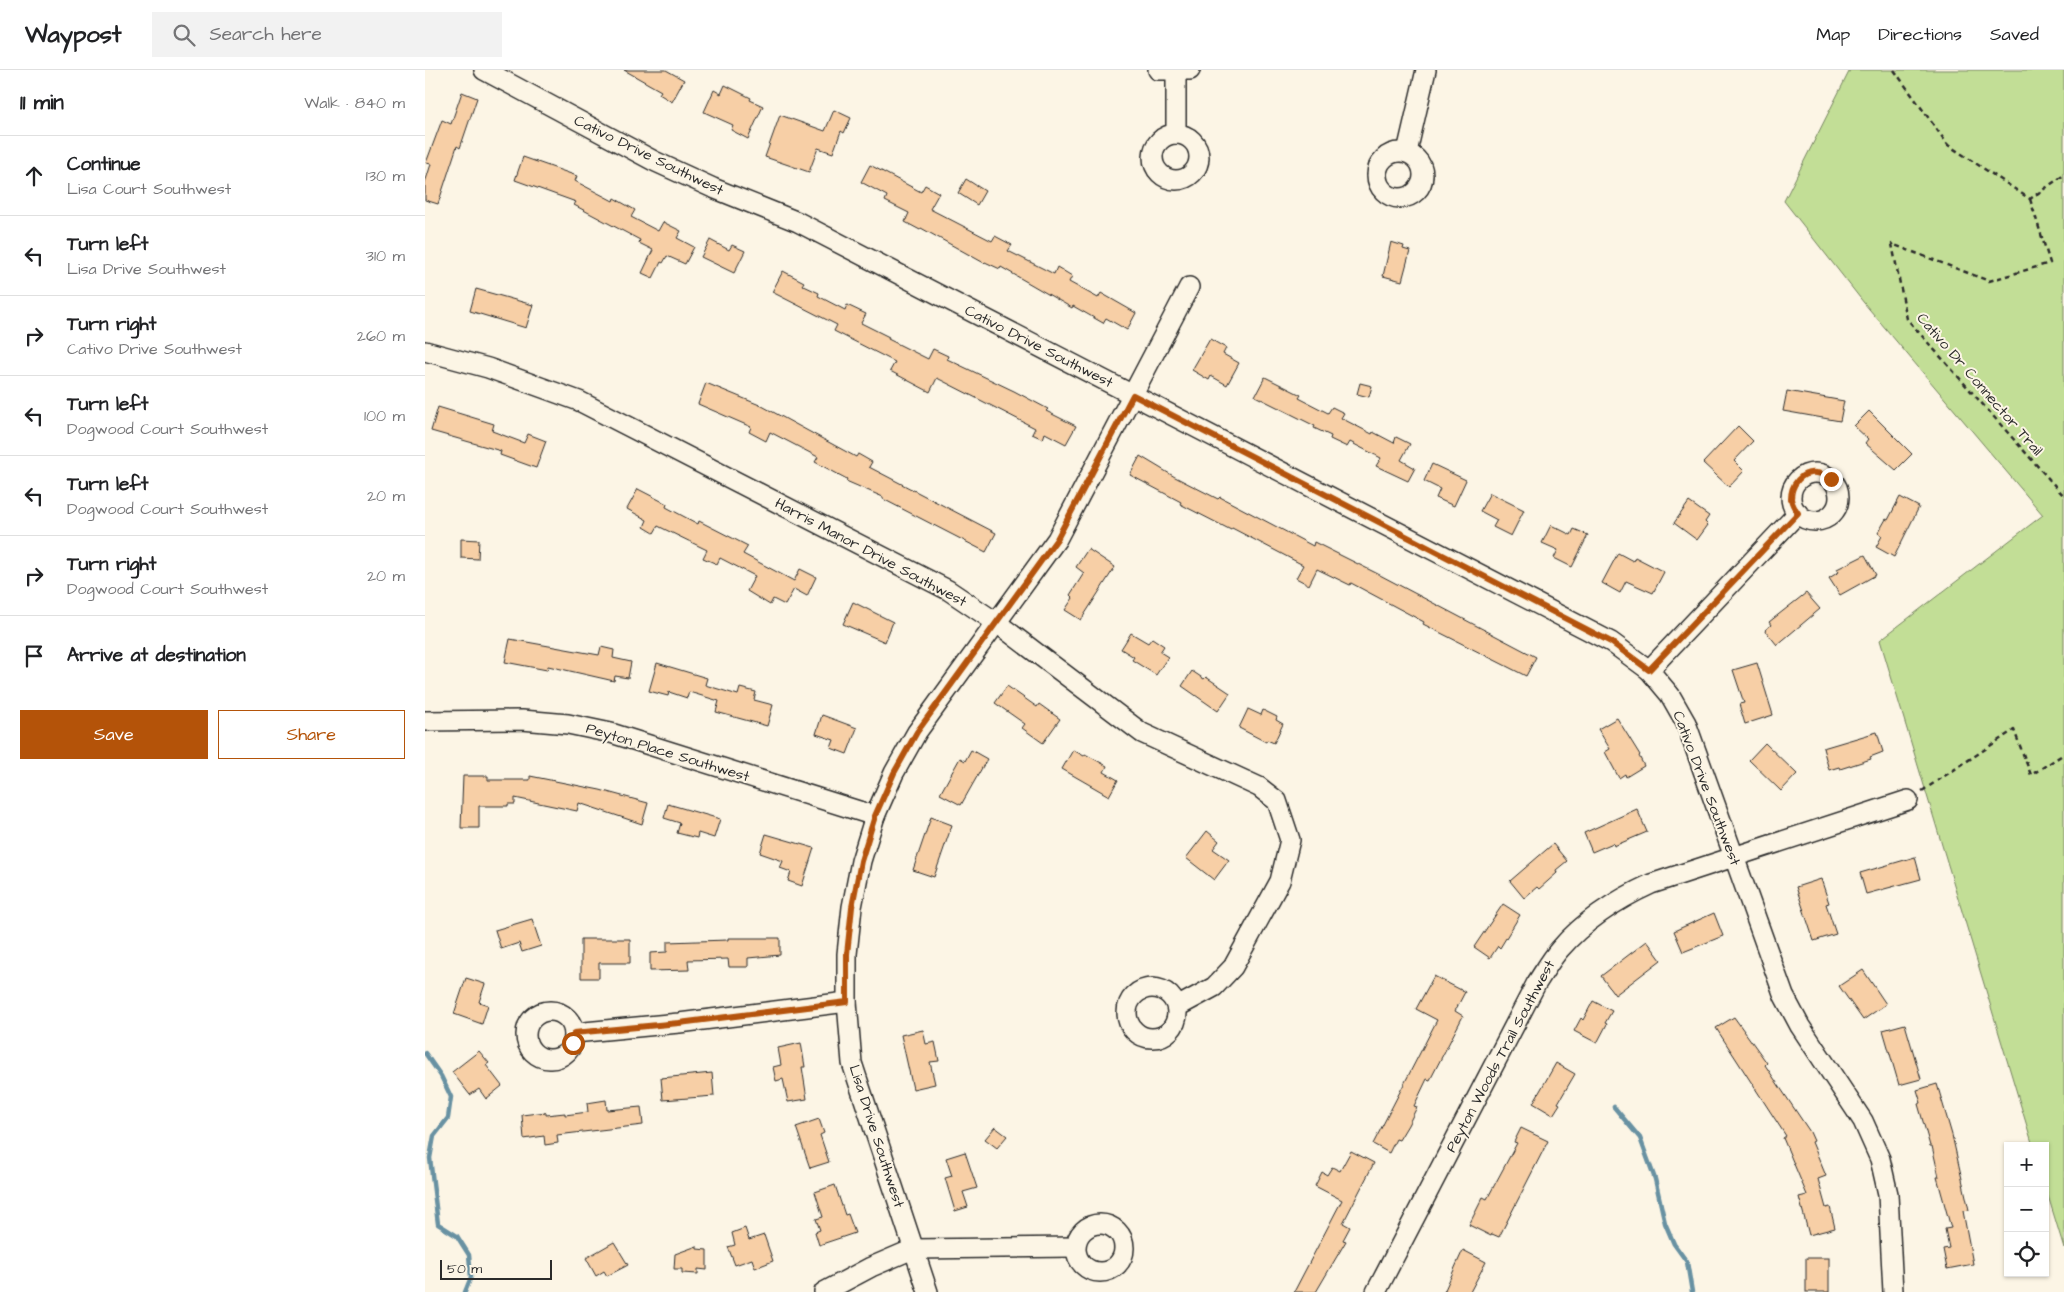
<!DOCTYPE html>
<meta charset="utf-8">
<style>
:root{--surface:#fff;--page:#f2f2f2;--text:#202124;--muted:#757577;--line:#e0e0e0;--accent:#b45309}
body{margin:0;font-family:"Architects Daughter",sans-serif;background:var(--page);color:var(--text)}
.controls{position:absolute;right:15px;bottom:15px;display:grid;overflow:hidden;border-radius:0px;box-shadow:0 1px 4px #0004}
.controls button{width:45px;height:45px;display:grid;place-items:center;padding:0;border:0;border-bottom:1px solid var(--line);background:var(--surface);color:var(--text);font:25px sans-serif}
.scale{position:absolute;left:15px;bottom:12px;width:112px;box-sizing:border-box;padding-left:5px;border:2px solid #2b2b2b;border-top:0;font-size:14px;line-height:18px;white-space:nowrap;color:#2b2b2b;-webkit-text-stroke:4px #fcf5e5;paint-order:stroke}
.stop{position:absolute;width:15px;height:15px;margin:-11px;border:4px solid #b45309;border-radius:50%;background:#fff}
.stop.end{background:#b45309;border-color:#fff;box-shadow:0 1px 5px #0008}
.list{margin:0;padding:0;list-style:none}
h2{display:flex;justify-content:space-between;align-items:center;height:65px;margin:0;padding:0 20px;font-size:21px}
h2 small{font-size:16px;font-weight:400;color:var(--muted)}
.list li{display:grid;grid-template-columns:32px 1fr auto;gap:15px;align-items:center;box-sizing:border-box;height:80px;padding:0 20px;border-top:1px solid var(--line)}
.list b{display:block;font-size:19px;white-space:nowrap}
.list p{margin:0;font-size:16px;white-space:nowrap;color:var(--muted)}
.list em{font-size:16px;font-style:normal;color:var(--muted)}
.actions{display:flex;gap:10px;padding:15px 20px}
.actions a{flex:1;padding:11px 0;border:1px solid var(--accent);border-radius:0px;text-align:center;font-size:18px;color:var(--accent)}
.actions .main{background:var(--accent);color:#fff}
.icon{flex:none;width:28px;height:28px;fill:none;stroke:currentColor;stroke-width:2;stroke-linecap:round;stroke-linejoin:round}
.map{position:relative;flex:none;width:1639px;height:1222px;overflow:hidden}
header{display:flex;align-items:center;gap:30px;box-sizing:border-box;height:70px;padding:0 25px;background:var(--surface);border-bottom:1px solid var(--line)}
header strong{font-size:24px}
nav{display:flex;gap:28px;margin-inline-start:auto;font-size:18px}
.search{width:350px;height:45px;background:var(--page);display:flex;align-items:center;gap:12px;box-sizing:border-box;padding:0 18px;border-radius:0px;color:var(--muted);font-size:19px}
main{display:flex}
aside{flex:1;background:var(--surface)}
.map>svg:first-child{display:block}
</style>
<header>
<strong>Waypost</strong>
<div class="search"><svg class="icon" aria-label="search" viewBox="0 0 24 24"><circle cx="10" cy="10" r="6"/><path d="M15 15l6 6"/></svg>Search here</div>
<nav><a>Map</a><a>Directions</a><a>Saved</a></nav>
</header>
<main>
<aside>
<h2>11 min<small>Walk · 840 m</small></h2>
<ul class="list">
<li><svg class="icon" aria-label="ahead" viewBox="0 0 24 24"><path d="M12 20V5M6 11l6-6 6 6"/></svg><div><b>Continue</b><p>Lisa Court Southwest</p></div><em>130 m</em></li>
<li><svg class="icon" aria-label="left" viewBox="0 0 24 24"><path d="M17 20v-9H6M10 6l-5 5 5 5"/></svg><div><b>Turn left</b><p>Lisa Drive Southwest</p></div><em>310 m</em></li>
<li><svg class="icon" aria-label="right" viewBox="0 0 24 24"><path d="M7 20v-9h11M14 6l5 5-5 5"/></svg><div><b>Turn right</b><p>Cativo Drive Southwest</p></div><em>260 m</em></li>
<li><svg class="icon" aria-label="left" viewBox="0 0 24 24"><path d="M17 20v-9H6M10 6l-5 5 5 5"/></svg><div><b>Turn left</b><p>Dogwood Court Southwest</p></div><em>100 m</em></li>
<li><svg class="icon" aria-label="left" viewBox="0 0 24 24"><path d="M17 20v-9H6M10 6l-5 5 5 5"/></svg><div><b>Turn left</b><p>Dogwood Court Southwest</p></div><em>20 m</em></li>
<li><svg class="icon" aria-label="right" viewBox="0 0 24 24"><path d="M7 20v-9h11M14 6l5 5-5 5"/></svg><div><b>Turn right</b><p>Dogwood Court Southwest</p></div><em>20 m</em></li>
<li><svg class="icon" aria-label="arrive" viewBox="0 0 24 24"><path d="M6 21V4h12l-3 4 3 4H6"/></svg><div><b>Arrive at destination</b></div></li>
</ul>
<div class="actions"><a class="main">Save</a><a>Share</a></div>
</aside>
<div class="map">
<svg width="1639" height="1222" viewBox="0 0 1639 1222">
<rect width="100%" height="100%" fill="#fcf5e5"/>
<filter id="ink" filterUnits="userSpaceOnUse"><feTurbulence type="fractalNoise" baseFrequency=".02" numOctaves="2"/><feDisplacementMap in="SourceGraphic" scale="10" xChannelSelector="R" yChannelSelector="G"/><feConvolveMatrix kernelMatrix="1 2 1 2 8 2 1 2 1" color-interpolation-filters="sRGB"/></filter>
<g filter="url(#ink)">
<!-- green -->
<polygon fill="#c2de96" stroke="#768460" points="1425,0 1639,0 1639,1178 1620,1116 1620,1076 1608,1076 1455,570 1618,445 1439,233 1359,131"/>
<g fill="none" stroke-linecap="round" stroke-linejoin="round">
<!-- stream -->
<g stroke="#6891a2" stroke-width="4.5">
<polyline points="0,983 16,1006 26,1027 23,1048 9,1066 5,1088 13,1154 32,1166 44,1185 46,1207 40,1222"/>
<polyline points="1189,1037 1215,1068 1230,1109 1240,1153 1249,1174 1262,1192 1267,1222"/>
</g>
</g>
<!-- building -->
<g fill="#f7cfa6" stroke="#2b2b2b">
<polygon points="199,0 241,0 259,10 247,32 234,24 236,21"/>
<polygon points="300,15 326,28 325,30 338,36 323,69 306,60 308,55 279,42 289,20 296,24"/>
<polygon points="37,22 52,28 35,78 32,76 13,134 0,130 0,113 6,94 1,93 17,50 26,54"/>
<polygon points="409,40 426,48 419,63 416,61 408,83 393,78 384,102 340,87 355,45 400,61"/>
<polygon points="98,87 152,106 150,111 188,131 189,128 210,140 206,147 233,161 238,152 256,161 252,168 269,177 260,194 242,186 238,193 236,192 228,208 217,203 228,180 214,173 215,170 149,135 151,132 90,110"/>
<polygon points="445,95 496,122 500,115 514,123 505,139 567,171 570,166 587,175 583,181 629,204 632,197 647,206 644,212 673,228 676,223 711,243 702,260 681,248 678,253 648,236 647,238 576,197 575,199 560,192 559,193 496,158 495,160 480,152 484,143 460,131 462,126 436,112"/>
<polygon points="541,109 560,121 552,135 533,123"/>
<polygon points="285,170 304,180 307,175 320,181 309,203 276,187"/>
<polygon points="966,172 979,176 978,179 985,181 977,211 958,206"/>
<polygon points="358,201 379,212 377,215 394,223 393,226 420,240 422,235 441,244 436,253 464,267 463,269 503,289 508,279 523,286 522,289 589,321 623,339 621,341 651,356 641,374 620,363 618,369 607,364 610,358 512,308 505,322 465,301 470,292 409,261 412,255 347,222"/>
<polygon points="51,219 108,235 101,258 45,241"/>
<polygon points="785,269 801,278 798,284 814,293 802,315 786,306 784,310 767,300"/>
<polygon points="840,307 876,325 874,328 903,343 907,337 919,343 916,348 947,364 948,362 969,373 971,367 985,374 976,390 990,398 983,411 951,396 956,388 925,372 922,377 905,369 906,366 889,358 890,356 830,326"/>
<polygon points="281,313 337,336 431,387 433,384 447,392 444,397 571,463 561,482 458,429 458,427 421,411 422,409 390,392 393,387 345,362 341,371 324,362 326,357 273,334"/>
<polygon points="935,313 947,316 944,327 932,324"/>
<polygon points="1362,321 1419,331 1415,351 1358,341"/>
<polygon points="13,337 69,354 67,361 99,373 103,364 121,371 111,398 75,385 76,381 6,361"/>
<polygon points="1444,341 1487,384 1471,400 1440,373 1443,369 1429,356"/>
<polygon points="1313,356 1328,371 1309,391 1319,401 1304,417 1278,393"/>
<polygon points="715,386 750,407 793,429 795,427 888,476 889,472 951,503 1111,587 1101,606 998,554 999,552 926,513 925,515 892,499 884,515 871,508 878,495 807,458 806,460 755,434 756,432 705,405"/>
<polygon points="1007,394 1041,410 1029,436 1011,428 1015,419 999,411"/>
<polygon points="213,419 242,434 241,437 273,454 274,451 323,476 318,484 369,511 375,499 391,507 382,526 369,519 360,535 348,529 345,535 322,521 330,506 295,488 292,494 278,488 282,480 233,456 229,463 219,457 222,450 202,439"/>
<polygon points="1065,423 1099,440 1086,466 1068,457 1072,450 1055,441"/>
<polygon points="1475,427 1494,437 1469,487 1451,477 1457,466 1453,463 1461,449 1463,450"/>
<polygon points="1264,432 1284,446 1280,452 1283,455 1272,470 1249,453"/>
<polygon points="1126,455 1146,465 1149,459 1163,465 1147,497 1129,488 1133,480 1117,473"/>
<polygon points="36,469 54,470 53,489 36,488"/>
<polygon points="663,479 690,497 656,550 640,540 648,528 645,525 659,503 651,497"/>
<polygon points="1193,483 1208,491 1210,487 1239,502 1228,523 1201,511 1195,523 1177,513"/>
<polygon points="1440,485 1451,505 1415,525 1404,508 1414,502 1412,499"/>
<polygon points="1381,523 1395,539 1352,575 1340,560 1346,555 1344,552"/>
<polygon points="428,532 468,552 460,572 418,554"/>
<polygon points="706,563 723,573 727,568 739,576 735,582 743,587 731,605 707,590 709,587 696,579"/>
<polygon points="85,569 174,585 176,577 189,580 188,588 206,592 203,608 190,606 189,611 123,596 122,600 80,592"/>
<polygon points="232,593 282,608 280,615 313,625 315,618 331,622 329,630 348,635 342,656 291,642 294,631 264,622 262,628 244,622 243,626 224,621"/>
<polygon points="1332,593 1348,645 1320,654 1314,634 1319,633 1308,600"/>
<polygon points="767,601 779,609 781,607 805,623 793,641 757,616"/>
<polygon points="582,616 612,637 614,634 635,649 618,673 597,658 600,654 570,633"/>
<polygon points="823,639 836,645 838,640 852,647 851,650 858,654 849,673 842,670 841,672 814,658"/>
<polygon points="397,645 432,658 422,684 406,678 409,670 391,664"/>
<polygon points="1192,648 1215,685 1214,686 1219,696 1201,707 1200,704 1194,708 1180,682 1185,679 1173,659"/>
<polygon points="1452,662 1458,682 1445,687 1446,689 1415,699 1414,697 1404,700 1398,678"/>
<polygon points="1340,673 1372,704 1356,721 1324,690"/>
<polygon points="546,680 562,689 536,735 515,724 535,688 540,691"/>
<polygon points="648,680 659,686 660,684 682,696 679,702 693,710 684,726 637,699"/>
<polygon points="38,706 63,706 63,710 105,710 105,706 175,720 223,733 217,754 154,733 152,741 90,728 90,734 83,734 83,736 54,736 54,758 36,758"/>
<polygon points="243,734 295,749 289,768 273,763 272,768 252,763 255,753 239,748"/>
<polygon points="1212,739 1222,762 1189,776 1188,773 1167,782 1159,763"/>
<polygon points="506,747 527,755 509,807 488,800"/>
<polygon points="782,761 794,771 788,779 804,790 789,810 761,788"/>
<polygon points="341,764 389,778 377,816 363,811 366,802 355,798 358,791 335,783"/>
<polygon points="1128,774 1142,791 1131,800 1132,803 1114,819 1112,817 1099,828 1085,811"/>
<polygon points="1490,787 1496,809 1441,824 1435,803"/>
<polygon points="1396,809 1404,833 1401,834 1411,864 1389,871 1371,817"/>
<polygon points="1078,834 1095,845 1075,878 1073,876 1065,888 1049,877"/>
<polygon points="1289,843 1298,866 1258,882 1249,861"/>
<polygon points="107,849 116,876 97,882 94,873 76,879 70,860"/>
<polygon points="303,868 355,868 355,885 323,888 323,897 304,897 303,889 263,890 264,900 225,901 225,883 242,882 242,872 303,870"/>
<polygon points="156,869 205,869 205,893 174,893 174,908 156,908"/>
<polygon points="1222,871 1236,890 1190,925 1176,906"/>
<polygon points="1438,900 1461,934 1438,950 1414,916"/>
<polygon points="1009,906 1040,922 1030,941 1038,946 1005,1010 1002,1009 989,1036 992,1037 983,1055 974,1070 971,1069 964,1083 948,1074 1012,950 991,939"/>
<polygon points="41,908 60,914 54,932 63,935 57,954 29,944"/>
<polygon points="1168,931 1187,941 1180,953 1182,954 1172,973 1149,961 1156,948 1158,950"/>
<polygon points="1309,947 1342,993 1340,995 1385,1062 1389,1071 1387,1072 1401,1106 1393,1109 1401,1138 1405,1137 1410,1158 1384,1165 1374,1127 1382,1125 1358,1068 1361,1066 1291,958"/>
<polygon points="1480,954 1496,1009 1474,1015 1458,960"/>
<polygon points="498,960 501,974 510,972 514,991 505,992 510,1014 488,1019 476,965"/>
<polygon points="376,973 380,997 377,997 382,1029 363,1032 358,1009 351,1011 348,997 356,995 353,978"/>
<polygon points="54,981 64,993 61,995 77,1016 61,1029 54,1019 45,1025 27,1002"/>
<polygon points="1131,993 1150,1004 1133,1033 1135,1034 1128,1045 1108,1033"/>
<polygon points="287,1003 289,1026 238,1030 236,1008"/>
<polygon points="1512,1014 1527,1065 1544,1140 1538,1141 1548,1194 1522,1199 1518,1179 1524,1178 1520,1159 1526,1158 1512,1107 1514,1107 1507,1076 1505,1076 1493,1034 1496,1033 1492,1020"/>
<polygon points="181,1030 182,1040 216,1037 218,1055 132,1065 133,1073 120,1075 119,1066 99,1069 97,1045 121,1042 121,1045 140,1043 140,1045 163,1042 162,1033"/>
<polygon points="394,1049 399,1063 395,1065 404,1092 385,1098 371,1057"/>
<polygon points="570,1057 582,1066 572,1078 560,1069"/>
<polygon points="1096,1058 1123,1071 1074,1167 1067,1164 1066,1166 1044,1155 1058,1127 1062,1129 1092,1073 1089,1072"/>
<polygon points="926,1081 949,1093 918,1153 925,1157 918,1170 921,1171 891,1222 869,1222 917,1130 890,1116 897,1102 902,1105 907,1097 915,1101"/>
<polygon points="540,1082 552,1118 538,1122 543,1137 530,1141 520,1108 527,1106 521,1088"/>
<polygon points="410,1115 420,1145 423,1144 430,1163 394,1175 390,1162 395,1160 391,1149 398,1147 390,1122"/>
<polygon points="320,1158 324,1170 339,1165 348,1191 330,1198 327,1189 310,1195 303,1177 310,1175 307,1163"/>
<polygon points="189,1172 203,1195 182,1206 179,1201 171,1206 161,1188"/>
<polygon points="272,1176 272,1179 282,1180 282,1200 273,1199 273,1204 257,1203 257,1199 249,1199 250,1184"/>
<polygon points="1038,1180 1061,1192 1045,1222 1019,1222"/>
<rect x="1381" y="1188" width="23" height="34"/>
</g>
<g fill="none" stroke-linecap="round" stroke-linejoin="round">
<defs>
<g id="minor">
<polyline points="59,0 229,91 288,118 373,152 1186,572 1224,600 1245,625 1261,653 1359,926 1375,956 1438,1051 1455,1089 1463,1124 1468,1222"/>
<polyline points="733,0 765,0"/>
<polyline points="751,1 751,64"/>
<circle cx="751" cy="87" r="23"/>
<circle cx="975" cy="105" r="23"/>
<polyline points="982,82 1001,0"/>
<polyline points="0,281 63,298 154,331 523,520 572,553 717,663 834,717 852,731 865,770 855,811 808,897 789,917 752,937"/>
<circle cx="1390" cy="427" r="24"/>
<polyline points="1224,600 1373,443"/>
<polyline points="0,651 97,650 143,654 186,663 450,746"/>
<circle cx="727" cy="943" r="25"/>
<circle cx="125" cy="965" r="24"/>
<polyline points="149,963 254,953 422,932"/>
<circle cx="675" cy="1178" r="24"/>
<polyline points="399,1222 446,1197 488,1179 650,1177"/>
<polyline points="503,1222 427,993 422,932 422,884 427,837 436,791 450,746 469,703 492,662 632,469 764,217"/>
<path d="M951,1222l160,-308c8,-12 15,-25 24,-35 25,-29 56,-49 91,-65l257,-84"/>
</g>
</defs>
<!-- minor casing -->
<use href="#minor" stroke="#2b2b2b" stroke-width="22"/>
<!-- path -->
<g stroke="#2b2b2b" stroke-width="2.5" stroke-dasharray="5 4" stroke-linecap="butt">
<polyline points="1469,0 1523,75 1605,129 1639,105"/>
<polyline points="1605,129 1625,193 1564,211 1467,174 1482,249 1639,426"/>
<polyline points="1497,721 1589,660 1606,705 1639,684"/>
</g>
<!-- minor -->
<use href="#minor" stroke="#fcf5e5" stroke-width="19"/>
</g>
</g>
<g fill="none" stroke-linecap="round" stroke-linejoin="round" filter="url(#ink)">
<!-- route -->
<path stroke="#b45309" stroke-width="6" d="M148,973l1,-10 105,-10 168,-21v-48l5,-47 9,-46 14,-45 19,-43 23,-41 140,-193 76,-144 478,247 38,28 149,-157c-3,-4 -6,-9 -7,-14 0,-14 10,-28 25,-26 5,0 11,4 15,6"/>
</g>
<g text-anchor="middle" stroke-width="4" stroke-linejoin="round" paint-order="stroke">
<!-- street labels -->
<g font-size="15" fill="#2b2b2b" stroke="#fcf5e5">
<text transform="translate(224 85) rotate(26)" y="5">Cativo Drive Southwest</text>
<text transform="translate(614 276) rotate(27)" y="5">Cativo Drive Southwest</text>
<text transform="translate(1555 314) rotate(49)" y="5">Cativo Dr Connector Trail</text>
<text transform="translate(446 482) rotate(28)" y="5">Harris Manor Drive Southwest</text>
<text transform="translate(243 682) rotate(17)" y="5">Peyton Place Southwest</text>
<text transform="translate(1282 718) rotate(69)" y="5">Cativo Drive Southwest</text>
<text transform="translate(1075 986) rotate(-62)" y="5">Peyton Woods Trail Southwest</text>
<text transform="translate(452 1066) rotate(72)" y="5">Lisa Drive Southwest</text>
</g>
</g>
</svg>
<div class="controls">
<button>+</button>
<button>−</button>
<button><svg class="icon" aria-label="locate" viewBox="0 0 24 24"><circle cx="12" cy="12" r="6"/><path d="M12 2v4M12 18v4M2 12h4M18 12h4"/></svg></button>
</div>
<div class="scale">50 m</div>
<div class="stop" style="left:148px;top:973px"></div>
<div class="stop end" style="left:1406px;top:409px"></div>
</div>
</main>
